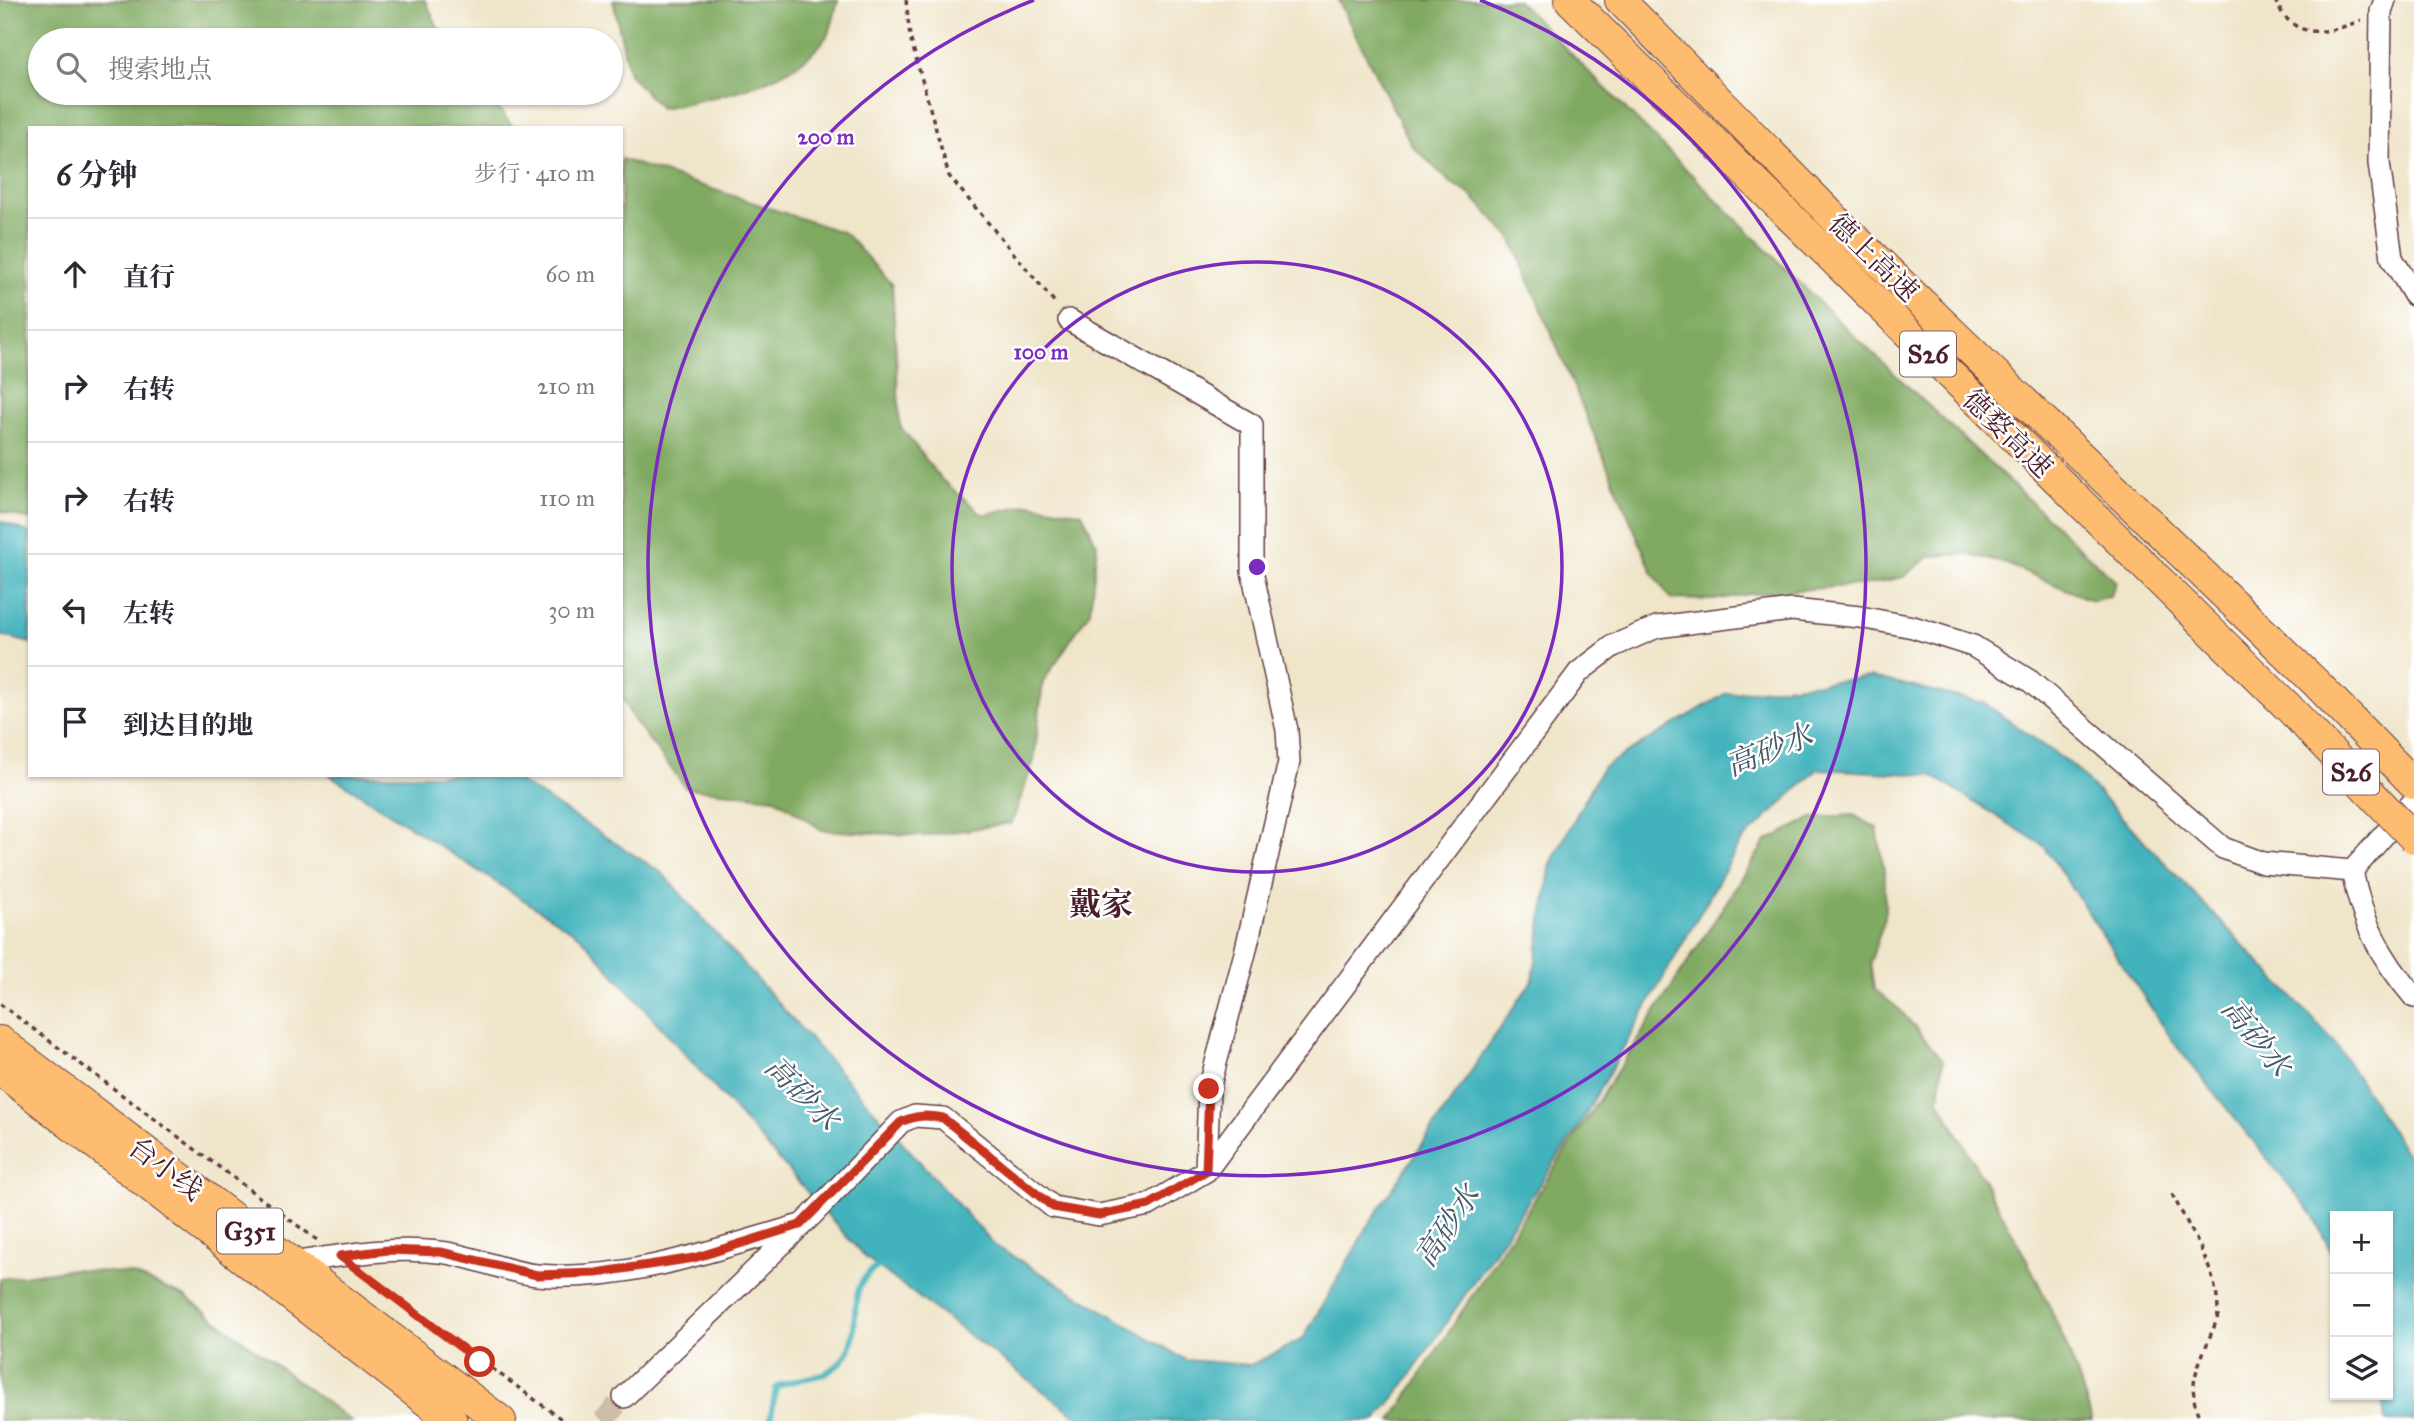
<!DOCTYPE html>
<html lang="zh">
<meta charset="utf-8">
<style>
:root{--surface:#fff;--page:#f2f2f3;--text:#2b2b33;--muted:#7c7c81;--line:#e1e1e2}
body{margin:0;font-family:"IM FELL Great Primer","Noto Serif SC",serif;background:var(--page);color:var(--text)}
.controls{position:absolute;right:21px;bottom:21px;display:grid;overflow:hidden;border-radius:0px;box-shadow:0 2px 5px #0004}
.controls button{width:63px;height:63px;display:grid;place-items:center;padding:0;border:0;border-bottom:2px solid var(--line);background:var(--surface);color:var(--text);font:35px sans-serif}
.stop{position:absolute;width:21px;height:21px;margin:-16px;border:5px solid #c8321e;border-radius:50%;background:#fff}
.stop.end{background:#c8321e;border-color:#fff;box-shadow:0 2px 7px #0008}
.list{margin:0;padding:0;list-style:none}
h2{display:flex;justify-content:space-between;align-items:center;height:91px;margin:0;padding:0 28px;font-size:30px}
h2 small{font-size:23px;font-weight:400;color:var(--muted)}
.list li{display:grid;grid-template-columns:46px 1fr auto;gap:21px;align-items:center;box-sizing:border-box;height:112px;padding:0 28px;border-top:2px solid var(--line)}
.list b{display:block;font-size:26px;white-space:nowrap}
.list em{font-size:23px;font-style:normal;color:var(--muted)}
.icon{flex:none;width:38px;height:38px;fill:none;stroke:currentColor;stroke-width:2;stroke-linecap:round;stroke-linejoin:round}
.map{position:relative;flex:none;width:2414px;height:1421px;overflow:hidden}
.search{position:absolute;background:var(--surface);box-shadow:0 2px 5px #0004;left:28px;top:28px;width:595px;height:77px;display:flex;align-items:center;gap:18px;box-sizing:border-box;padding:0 24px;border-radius:38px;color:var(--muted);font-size:26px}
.panel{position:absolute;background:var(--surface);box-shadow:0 2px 5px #0004;left:28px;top:126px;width:595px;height:651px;border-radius:0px}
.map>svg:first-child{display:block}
</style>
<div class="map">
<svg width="2414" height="1421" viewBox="0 0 2414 1421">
<rect width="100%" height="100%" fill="#fff"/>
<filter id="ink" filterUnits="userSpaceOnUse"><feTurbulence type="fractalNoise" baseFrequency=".0143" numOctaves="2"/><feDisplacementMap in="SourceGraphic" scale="14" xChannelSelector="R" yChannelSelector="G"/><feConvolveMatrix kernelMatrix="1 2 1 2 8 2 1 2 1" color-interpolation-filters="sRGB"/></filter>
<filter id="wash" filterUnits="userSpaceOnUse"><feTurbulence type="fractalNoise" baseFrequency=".00686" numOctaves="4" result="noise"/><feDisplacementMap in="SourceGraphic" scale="28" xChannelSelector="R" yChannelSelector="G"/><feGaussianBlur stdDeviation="1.57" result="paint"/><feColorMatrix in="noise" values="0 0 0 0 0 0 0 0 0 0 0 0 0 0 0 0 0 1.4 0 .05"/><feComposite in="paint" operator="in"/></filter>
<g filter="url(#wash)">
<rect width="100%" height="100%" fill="#efe5c9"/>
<!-- forest -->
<g fill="#80aa62" stroke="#656446" stroke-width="2">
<polygon points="0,0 425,0 444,40 40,40 40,93 486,93 514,128 30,128 30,520 0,511"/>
<path d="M613,0h225c-3,11 -5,27 -11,36 -32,48 -115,63 -167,72l-31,-34z"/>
<polygon points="1338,0 1517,0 1832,315 2116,582 2110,596 2093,601 2007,564 1968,554 1930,556 1903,577 1870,584 1750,594 1713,600 1671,599 1653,574 1511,238 1471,195 1450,182 1412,146"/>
<polygon points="621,159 845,233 892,285 900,426 942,480 983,515 1029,504 1082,513 1097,545 1090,611 1043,682 1034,760 1012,823 924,836 822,830 775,798 686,788 633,719 621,696"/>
<path d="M1853,815l24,13 8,50v39l-15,46 4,26 26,21 43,50 -4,40c56,103 122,207 153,321h-701l375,-580 46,-23z"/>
<polygon points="73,1269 131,1274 184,1296 351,1421 0,1421 0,1279"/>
</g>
<!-- water -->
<g fill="#43b3bc" stroke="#466974" stroke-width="2">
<polygon points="0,521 30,533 30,643 0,635"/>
<polygon points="1871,677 1984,703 2073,766 2334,1041 2414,1166 2414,1421 2385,1421 2382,1395 2388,1395 2388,1216 2335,1216 2335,1261 2313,1215 2177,1047 2044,846 1931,775 1818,769 1740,843 1577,1129 1402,1388 1375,1421 1083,1421 864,1256 581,937 330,775 509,775 662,873 994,1245 1186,1360 1251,1365 1303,1339 1369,1224 1533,979 1551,863 1602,768 1725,694"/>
</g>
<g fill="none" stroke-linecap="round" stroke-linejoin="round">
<!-- stream -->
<path stroke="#43b3bc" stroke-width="6" d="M770,1421l6,-33c21,-13 46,-6 65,-26 29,-31 -6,-77 44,-99"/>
</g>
</g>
<g filter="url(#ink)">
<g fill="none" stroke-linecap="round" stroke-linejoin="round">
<!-- minor-tunnel -->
<polyline stroke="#cebda9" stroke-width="21" stroke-dasharray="21 10" stroke-linecap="butt" points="603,1421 624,1397"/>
<defs>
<g id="minor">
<polyline points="2385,0 2381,11 2379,163 2392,258 2414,295"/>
<polyline points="1069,320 1252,425 1252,571 1287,730 1289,762 1245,953 1209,1089 1206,1171"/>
<path d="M2352,871c10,51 28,86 62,126"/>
<path d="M291,1263c49,-7 98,-17 148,-11 33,3 65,20 98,23 85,8 181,-26 260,-49"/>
<polyline points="624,1397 812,1215 901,1122 915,1116 943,1118 1053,1207 1099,1215 1149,1205 1206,1171 1579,672 1613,646 1657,627 1792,610 1860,617 1913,627 1973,646 2030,681 2223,848 2263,863 2352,871 2414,801"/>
</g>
<g id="highway">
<polyline points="1570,0 2288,707"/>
<polyline points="1620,0 1847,231 2316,683 2414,784"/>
<polyline points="0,1041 501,1421"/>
<polyline points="0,1070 452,1421"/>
</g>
</defs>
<!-- minor casing -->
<use href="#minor" stroke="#633d43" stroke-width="24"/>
<!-- highway casing -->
<use href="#highway" stroke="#633d43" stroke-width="32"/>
<!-- path -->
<g stroke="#633d43" stroke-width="3.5" stroke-dasharray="5 5" stroke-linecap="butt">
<polyline points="906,0 910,37 949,176 1057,305"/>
<path d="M2275,0c18,41 51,35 86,20"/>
<polyline points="0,1004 317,1240"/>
<path d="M2172,1194c18,36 47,78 46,120 -1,7 -4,13 -7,20 -13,33 -26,53 -10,87"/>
<polyline points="363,1274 564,1421"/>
</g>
<!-- minor -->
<use href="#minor" stroke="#fff" stroke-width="21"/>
<!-- highway -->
<use href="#highway" stroke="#febc70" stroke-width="30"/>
<defs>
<polyline id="highway-bridge" points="2288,707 2414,838"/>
</defs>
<!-- highway-bridge casing -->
<use href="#highway-bridge" stroke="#633d43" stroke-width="32" stroke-linecap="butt"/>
<!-- highway-bridge -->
<use href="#highway-bridge" stroke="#febc70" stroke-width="30"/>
</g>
</g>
<g fill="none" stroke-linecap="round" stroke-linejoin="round" filter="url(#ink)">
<!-- route -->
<path stroke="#c8321e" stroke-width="9" d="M480,1362l-140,-106 48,-6 53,2 96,23 59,-2 98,-15 106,-33 101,-103c15,-7 25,-7 42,-4l110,89 46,8 50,-10 57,-34 3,-82"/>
</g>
<!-- distance rings -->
<g fill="none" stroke="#7b2cbf" stroke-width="3.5">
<circle cx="1257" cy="567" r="305"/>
<path d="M1480 0A609 609 0 1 1 1034 0"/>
</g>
<g text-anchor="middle" stroke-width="5" stroke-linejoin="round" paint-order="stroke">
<!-- shield labels -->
<g fill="#fff" stroke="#80626b" stroke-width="2">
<rect x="1900" y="331.5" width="56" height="45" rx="5"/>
<rect x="2323" y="749.5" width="56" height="45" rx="5"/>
<rect x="217" y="1208.5" width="66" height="45" rx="5"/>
</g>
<g font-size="26" font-weight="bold" fill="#4a1f2b">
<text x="1928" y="363">S26</text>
<text x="2351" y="781">S26</text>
<text x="250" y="1240">G351</text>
</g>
<!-- street labels -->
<g font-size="28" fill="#4a1f2b" stroke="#fff">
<text transform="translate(1874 257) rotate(44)" y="10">德上高速</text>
<text transform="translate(2008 433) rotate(44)" y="10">德婺高速</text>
<text transform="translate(166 1168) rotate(37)" y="10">台小线</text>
</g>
<!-- water labels -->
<g font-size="30" font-style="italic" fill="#475a65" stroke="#fff">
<text transform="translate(1769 750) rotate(-22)" y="10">高砂水</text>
<text transform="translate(2256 1037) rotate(51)" y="10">高砂水</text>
<text transform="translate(802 1093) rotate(45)" y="10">高砂水</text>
<text transform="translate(1447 1226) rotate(-56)" y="10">高砂水</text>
</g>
<!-- quarter labels -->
<g font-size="32" font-weight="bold" fill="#4a1f2b" stroke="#fff">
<text x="1101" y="915">戴家</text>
</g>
</g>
<circle cx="1257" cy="567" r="10" fill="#7b2cbf" stroke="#fff" stroke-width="3.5"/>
<g font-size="21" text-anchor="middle" font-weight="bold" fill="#7b2cbf" stroke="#fff" stroke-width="5" stroke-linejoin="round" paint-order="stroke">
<text x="826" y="144">200 m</text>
<text x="1041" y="359">100 m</text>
</g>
</svg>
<div class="controls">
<button>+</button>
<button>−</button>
<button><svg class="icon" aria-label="layers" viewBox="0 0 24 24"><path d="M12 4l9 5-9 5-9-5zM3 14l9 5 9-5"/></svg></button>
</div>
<div class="stop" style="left:480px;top:1362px"></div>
<div class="stop end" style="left:1209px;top:1089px"></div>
<div class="search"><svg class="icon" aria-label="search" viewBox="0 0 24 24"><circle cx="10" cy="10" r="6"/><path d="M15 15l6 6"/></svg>搜索地点</div>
<section class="panel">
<h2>6 分钟<small>步行 · 410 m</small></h2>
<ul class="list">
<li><svg class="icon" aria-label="ahead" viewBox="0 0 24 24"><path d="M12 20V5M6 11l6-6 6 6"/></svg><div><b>直行</b></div><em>60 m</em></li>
<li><svg class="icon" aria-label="right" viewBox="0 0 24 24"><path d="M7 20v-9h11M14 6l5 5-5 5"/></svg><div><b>右转</b></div><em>210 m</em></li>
<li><svg class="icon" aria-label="right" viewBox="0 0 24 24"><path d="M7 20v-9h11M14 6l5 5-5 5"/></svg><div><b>右转</b></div><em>110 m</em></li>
<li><svg class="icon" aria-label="left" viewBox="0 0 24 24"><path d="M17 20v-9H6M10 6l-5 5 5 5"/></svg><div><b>左转</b></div><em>30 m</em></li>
<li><svg class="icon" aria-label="arrive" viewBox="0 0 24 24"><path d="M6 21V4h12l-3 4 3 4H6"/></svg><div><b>到达目的地</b></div></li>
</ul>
</section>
</div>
